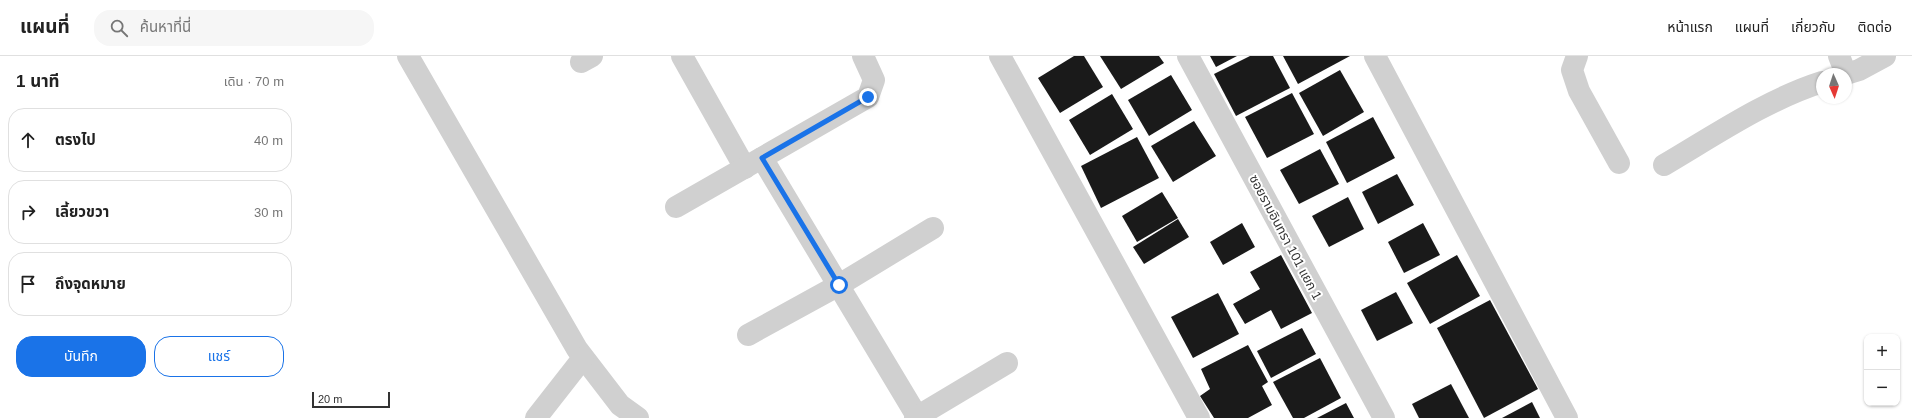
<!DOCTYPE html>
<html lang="th">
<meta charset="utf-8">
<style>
:root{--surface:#fff;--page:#f6f6f6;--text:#222;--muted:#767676;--line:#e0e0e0;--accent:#1a73e8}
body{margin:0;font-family:Helvetica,"Noto Sans Thai",sans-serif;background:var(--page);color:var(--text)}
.controls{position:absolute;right:12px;bottom:12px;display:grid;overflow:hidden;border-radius:8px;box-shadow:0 1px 3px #0004}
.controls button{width:36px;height:36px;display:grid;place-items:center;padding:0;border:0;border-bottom:1px solid var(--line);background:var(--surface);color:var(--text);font:20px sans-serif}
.compass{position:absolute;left:1516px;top:12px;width:36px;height:36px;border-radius:50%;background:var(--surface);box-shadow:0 1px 3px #0004;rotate:177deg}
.scale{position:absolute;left:12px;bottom:10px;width:78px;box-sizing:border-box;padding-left:4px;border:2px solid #333;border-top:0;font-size:11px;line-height:14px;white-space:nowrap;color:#333;-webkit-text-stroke:3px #fff;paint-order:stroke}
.stop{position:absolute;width:12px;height:12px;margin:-9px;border:3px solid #1a73e8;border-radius:50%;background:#fff}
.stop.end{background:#1a73e8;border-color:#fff;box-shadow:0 1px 4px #0008}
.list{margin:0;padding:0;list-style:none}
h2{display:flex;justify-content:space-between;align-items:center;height:52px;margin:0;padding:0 16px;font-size:17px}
h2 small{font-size:13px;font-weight:400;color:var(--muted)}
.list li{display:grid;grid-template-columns:26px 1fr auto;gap:12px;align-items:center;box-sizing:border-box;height:64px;margin:0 8px 8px;padding:0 8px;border:1px solid var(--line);border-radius:16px}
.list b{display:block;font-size:15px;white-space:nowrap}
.list em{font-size:13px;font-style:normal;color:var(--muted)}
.actions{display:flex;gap:8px;padding:12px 16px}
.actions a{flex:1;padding:9px 0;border:1px solid var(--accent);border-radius:16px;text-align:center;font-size:14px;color:var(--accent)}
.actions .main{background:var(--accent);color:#fff}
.icon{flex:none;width:22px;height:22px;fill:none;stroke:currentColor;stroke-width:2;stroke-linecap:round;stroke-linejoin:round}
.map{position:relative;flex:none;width:1612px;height:362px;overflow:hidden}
header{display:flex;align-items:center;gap:24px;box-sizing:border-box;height:56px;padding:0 20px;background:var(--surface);border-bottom:1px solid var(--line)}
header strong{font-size:19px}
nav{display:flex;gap:22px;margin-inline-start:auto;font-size:14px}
.search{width:280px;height:36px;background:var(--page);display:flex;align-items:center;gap:10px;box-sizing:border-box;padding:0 14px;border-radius:16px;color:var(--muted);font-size:15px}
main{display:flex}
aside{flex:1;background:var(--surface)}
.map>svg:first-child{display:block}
</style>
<header>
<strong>แผนที่</strong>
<div class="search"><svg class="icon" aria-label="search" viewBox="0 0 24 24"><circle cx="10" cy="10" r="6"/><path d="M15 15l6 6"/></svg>ค้นหาที่นี่</div>
<nav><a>หน้าแรก</a><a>แผนที่</a><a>เกี่ยวกับ</a><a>ติดต่อ</a></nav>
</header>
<main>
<aside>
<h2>1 นาที<small>เดิน · 70 m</small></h2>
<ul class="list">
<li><svg class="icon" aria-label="ahead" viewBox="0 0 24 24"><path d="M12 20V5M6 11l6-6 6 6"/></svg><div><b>ตรงไป</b></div><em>40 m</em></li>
<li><svg class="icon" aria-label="right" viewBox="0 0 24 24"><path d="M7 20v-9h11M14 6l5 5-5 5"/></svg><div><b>เลี้ยวขวา</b></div><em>30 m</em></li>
<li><svg class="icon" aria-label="arrive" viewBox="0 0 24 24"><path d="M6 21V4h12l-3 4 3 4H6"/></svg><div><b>ถึงจุดหมาย</b></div></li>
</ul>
<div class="actions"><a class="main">บันทึก</a><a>แชร์</a></div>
</aside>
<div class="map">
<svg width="1612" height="362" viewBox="0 0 1612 362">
<rect width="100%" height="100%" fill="#fff"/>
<!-- building -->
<g fill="#1a1a1a">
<polygon points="774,0 784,0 803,31 760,57 738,22"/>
<polygon points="800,0 859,0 864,7 821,33"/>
<polygon points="910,0 937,0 916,11"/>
<polygon points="950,0 973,0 990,32 936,60 914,18"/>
<polygon points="983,0 1050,0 998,28"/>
<polygon points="1040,14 1064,56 1023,80 999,37"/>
<polygon points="871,19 892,54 849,80 828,44"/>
<polygon points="992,37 1014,78 967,102 945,61"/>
<polygon points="812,38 833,73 790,99 769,64"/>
<polygon points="1073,61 1095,102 1047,127 1026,86"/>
<polygon points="894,65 916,100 873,126 851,90"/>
<polygon points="837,81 859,122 801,152 781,110"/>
<polygon points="1020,93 1039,128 999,148 980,114"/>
<polygon points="1097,118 1114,149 1078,168 1062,136"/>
<polygon points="862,136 878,162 837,186 822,160"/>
<polygon points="1048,141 1064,173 1029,191 1012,160"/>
<polygon points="878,163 889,181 844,208 833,191"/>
<polygon points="942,167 955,191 923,209 910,186"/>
<polygon points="1123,167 1140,199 1104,217 1088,186"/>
<polygon points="981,199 1012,257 981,273 971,254 945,268 933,248 960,233 950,216"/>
<polygon points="1157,199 1180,240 1130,268 1107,227"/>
<polygon points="1096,236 1113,267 1077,285 1061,254"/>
<polygon points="918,237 939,278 893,302 871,261"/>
<polygon points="1190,244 1238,333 1184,362 1137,272"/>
<polygon points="1002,272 1016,298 971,322 957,295"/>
<polygon points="948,289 968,326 962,330 972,349 948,362 914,362 900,340 910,333 901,313"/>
<polygon points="1020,302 1041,342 1004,362 993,362 973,326"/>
<polygon points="1151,328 1169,362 1119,362 1112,348"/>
<polygon points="1232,346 1240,362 1202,362"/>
<polygon points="1046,347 1054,362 1017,362"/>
</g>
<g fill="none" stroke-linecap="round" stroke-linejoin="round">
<!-- minor -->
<g stroke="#d0d0d0" stroke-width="22">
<polyline points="108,0 277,293 320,349 338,362"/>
<polyline points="382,0 445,112"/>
<polyline points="700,0 899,362"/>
<polyline points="888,0 1084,362"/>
<polyline points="1075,0 1267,362"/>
<polyline points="1277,0 1272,14 1279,35 1319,107"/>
<polyline points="1539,0 1546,18 1559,14 1585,0"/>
<polyline points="281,6 292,0"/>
<polyline points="462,102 618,362"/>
<path d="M1364,109c51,-30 102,-65 158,-83"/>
<polyline points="376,151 568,41 574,24 563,0"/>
<polyline points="448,279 539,229 633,172"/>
<polyline points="236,362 283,302"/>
<polyline points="615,362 707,307"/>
</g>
</g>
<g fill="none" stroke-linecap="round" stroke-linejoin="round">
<!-- route -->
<polyline stroke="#1a73e8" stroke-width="5" points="539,229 462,102 568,41"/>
</g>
<g text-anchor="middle" stroke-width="4" stroke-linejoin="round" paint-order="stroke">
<!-- street labels -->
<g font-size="13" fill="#333" stroke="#fff">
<text transform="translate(986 181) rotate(62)" y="5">ซอยรามอินทรา 101 แยก 1</text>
</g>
</g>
</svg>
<div class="controls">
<button>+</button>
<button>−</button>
</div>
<svg class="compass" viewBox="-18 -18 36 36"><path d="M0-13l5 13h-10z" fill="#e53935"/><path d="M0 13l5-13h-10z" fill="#767676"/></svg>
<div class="scale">20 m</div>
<div class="stop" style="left:539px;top:229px"></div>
<div class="stop end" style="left:568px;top:41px"></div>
</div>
</main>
